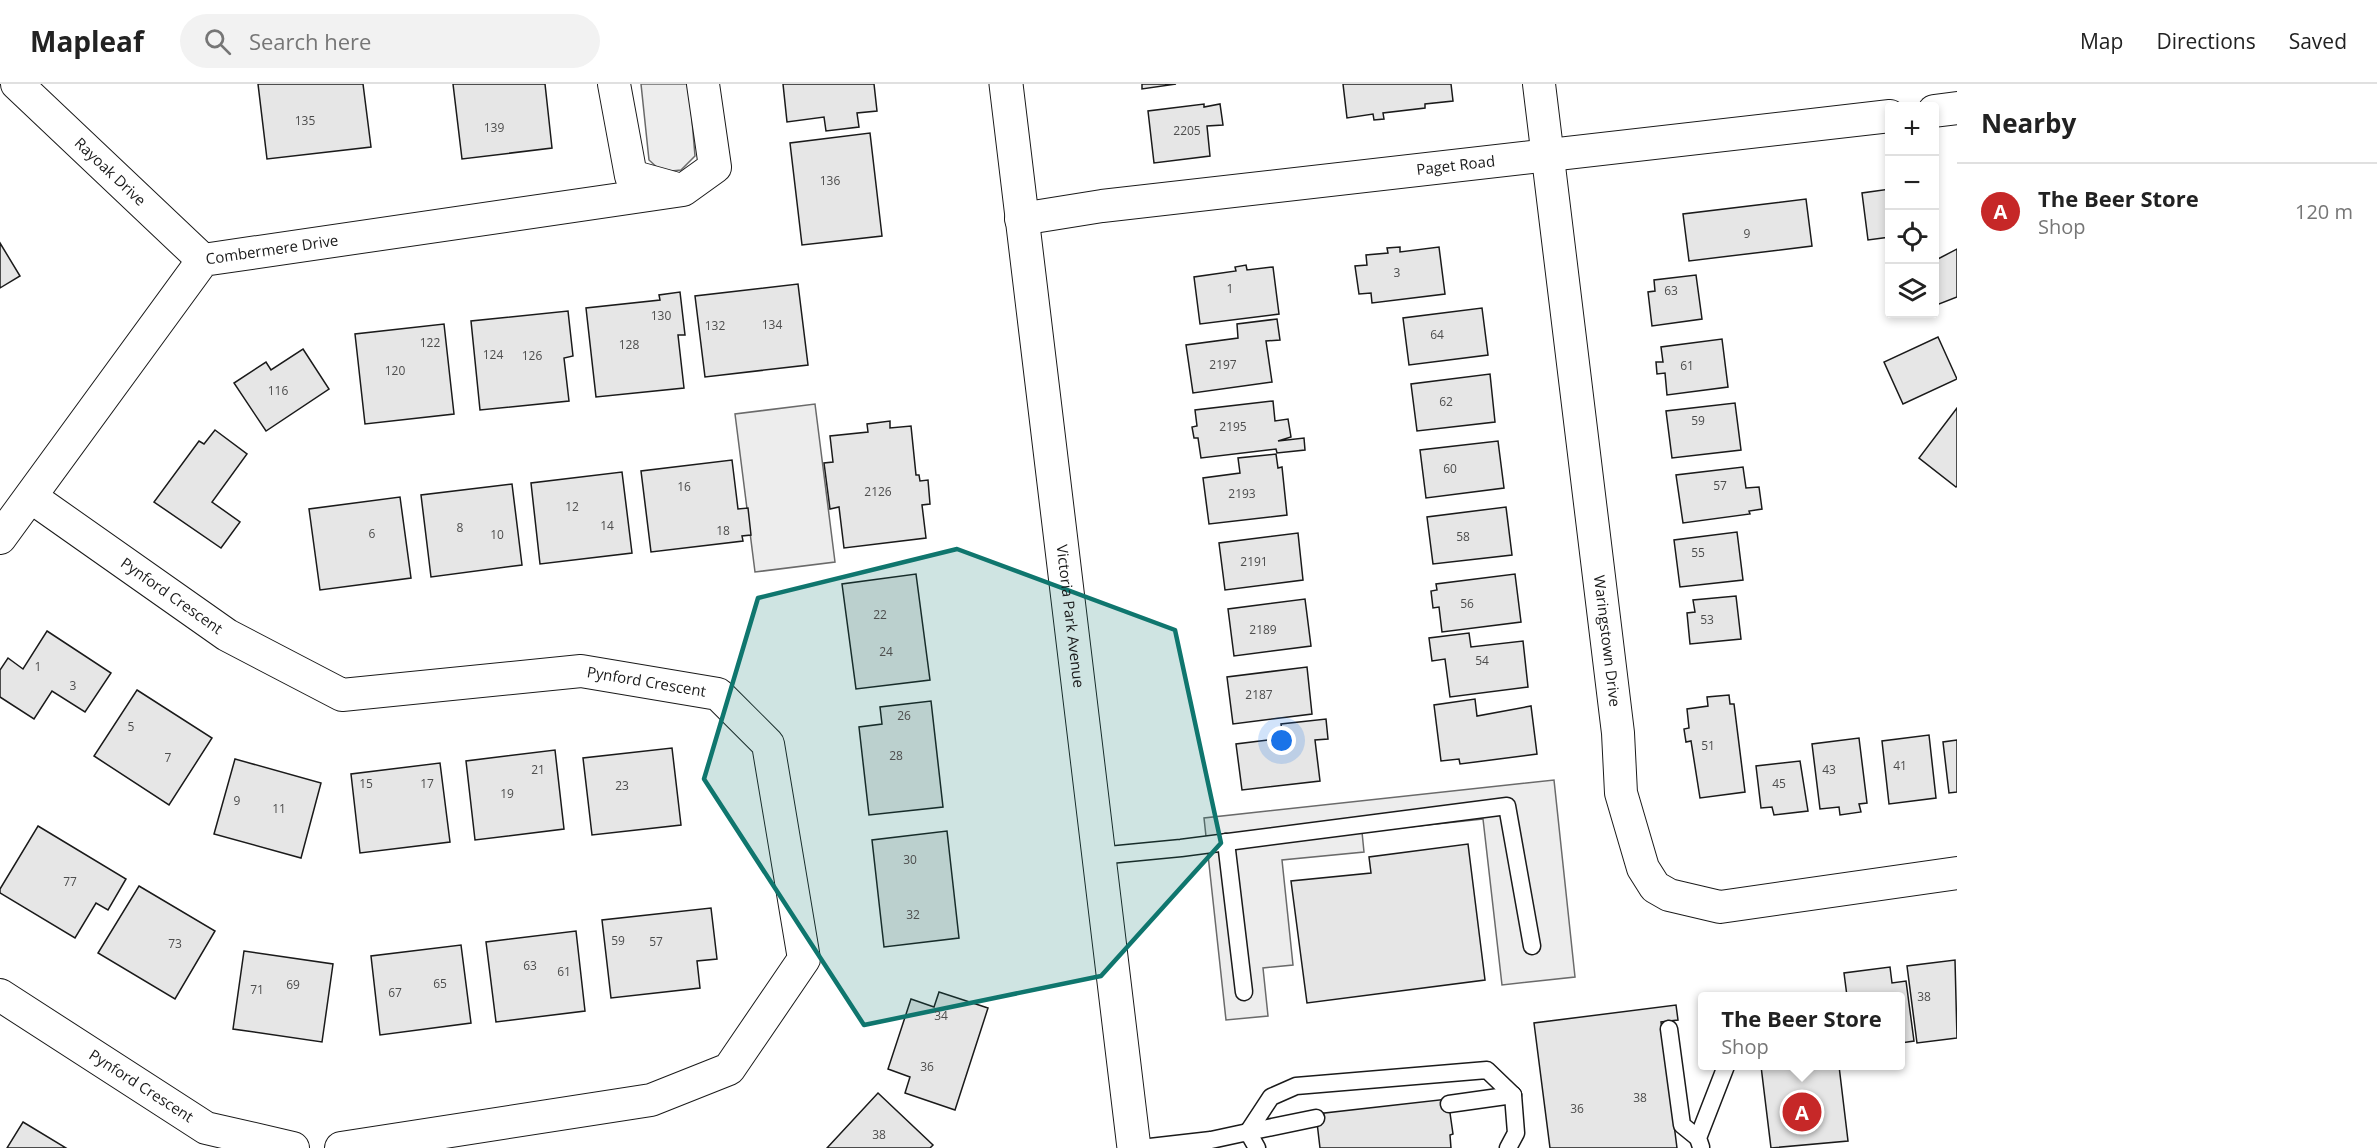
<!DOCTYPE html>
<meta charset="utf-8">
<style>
:root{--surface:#fff;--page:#f2f2f2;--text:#222;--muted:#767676;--line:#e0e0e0;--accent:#c62828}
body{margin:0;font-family:"Open Sans",sans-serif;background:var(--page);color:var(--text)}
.controls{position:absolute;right:18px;top:18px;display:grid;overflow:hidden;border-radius:6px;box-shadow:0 3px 9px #0003}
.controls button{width:54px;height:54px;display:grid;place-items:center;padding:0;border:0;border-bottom:2px solid var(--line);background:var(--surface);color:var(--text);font:30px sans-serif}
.you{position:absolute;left:1282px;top:657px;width:21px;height:21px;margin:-15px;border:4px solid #fff;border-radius:50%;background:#1a73e8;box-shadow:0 0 0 9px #1a73e833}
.badge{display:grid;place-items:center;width:39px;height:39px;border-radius:50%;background:var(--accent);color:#fff;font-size:20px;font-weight:700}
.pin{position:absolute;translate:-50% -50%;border:3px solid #fff;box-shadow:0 2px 6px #0006}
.popup{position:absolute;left:1698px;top:908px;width:207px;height:78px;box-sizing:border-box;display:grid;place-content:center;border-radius:6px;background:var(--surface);filter:drop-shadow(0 2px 4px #0005);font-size:20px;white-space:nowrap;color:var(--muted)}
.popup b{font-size:22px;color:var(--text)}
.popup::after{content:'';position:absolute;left:50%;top:100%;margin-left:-12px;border:12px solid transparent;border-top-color:var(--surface)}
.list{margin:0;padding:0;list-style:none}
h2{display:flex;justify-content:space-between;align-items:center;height:78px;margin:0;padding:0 24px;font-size:26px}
h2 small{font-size:20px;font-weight:400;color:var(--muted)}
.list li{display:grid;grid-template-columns:39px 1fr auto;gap:18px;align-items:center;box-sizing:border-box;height:96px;padding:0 24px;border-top:2px solid var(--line)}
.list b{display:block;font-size:22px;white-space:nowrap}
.list p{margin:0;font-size:20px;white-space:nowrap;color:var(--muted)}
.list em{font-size:20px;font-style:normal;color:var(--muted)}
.icon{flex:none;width:33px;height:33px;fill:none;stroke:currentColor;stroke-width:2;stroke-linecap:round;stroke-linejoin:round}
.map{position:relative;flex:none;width:1957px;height:1064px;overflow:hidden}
header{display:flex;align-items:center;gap:36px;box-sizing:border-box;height:84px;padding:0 30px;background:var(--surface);border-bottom:2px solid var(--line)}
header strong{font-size:28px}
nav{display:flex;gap:33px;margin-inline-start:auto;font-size:21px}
.search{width:420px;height:54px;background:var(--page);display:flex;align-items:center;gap:15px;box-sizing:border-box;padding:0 21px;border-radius:33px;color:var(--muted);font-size:22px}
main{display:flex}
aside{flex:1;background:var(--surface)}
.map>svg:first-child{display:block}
</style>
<header>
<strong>Mapleaf</strong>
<div class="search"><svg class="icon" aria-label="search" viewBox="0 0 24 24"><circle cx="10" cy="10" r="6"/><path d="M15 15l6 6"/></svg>Search here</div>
<nav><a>Map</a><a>Directions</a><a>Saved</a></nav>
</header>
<main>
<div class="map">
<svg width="1957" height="1064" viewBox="0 0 1957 1064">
<rect width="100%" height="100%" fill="#fff"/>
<!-- built -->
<g fill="#ededed" stroke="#6a6a6a" stroke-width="1.5">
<polygon points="641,0 689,0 695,72 681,86 662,88 649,76"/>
<polygon points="815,320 835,478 755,488 735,330"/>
<polygon points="1554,696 1575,893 1502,901 1483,735 1362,748 1364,768 1282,776 1293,881 1263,884 1268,932 1226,936 1204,734"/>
</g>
<!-- building -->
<g fill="#e6e6e6" stroke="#1a1a1a" stroke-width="1.5">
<polygon points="258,0 363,0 371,63 267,75"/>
<polygon points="453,0 545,0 552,64 462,75"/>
<polygon points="783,0 874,0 877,27 857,29 859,43 826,47 824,33 787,38"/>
<polygon points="1142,0 1176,0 1142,5"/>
<polygon points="1343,0 1451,0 1453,17 1425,20 1425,24 1383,29 1384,35 1374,36 1373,30 1347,34"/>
<polygon points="1204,20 1204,23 1220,20 1223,41 1207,42 1210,72 1154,79 1148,27"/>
<polygon points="870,49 882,152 802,161 790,59"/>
<polygon points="1890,105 1890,153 1868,156 1862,109"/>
<polygon points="1806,115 1812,162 1689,177 1683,130"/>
<polygon points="0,159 20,192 0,204"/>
<polygon points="1400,163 1400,168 1439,163 1445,210 1372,219 1371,209 1359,210 1355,182 1367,181 1366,171 1388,169 1387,164"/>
<polygon points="1957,165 1957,213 1934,222 1934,177"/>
<polygon points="1246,181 1247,186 1273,183 1279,230 1200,240 1194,193 1236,187 1235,183"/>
<polygon points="1696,191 1702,235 1652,242 1648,208 1655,207 1654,196"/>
<polygon points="798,200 808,281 705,293 695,212"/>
<polygon points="680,208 685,251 678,251 684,304 596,313 586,224 660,216 659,211"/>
<polygon points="1482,224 1488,271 1409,281 1403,234"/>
<polygon points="568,227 573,272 564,274 569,317 480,326 471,237"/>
<polygon points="1277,235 1280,256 1266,257 1272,298 1193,309 1186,261 1238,254 1237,240"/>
<polygon points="444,240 454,330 365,340 355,250"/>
<polygon points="1938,253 1957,295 1903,320 1884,278"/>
<polygon points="1722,255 1728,303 1667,311 1665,289 1657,290 1656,278 1663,278 1661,263"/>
<polygon points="303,265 329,305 266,347 234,299 266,278 271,286"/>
<polygon points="1490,290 1495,338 1417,347 1411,300"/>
<polygon points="1273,317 1275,337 1288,335 1291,353 1278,357 1304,354 1305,366 1277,369 1276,365 1201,374 1198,354 1194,354 1192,343 1197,342 1195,326"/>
<polygon points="1735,319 1741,366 1672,374 1666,327"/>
<polygon points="1957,324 1957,402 1956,403 1919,374"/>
<polygon points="890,337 890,344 911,342 916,391 919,391 920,397 928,396 930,420 922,421 926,454 844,464 839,423 830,425 824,379 833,378 830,352 868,348 867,340"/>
<polygon points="215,346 247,370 212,418 240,438 221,464 154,418 199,357 204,360"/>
<polygon points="1498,357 1504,404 1426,414 1420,366"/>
<polygon points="1276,370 1278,384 1282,383 1287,431 1209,440 1203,394 1240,389 1238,374"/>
<polygon points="732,376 738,425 748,424 751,451 742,452 743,457 651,468 641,387"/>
<polygon points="1743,383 1746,404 1759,403 1762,425 1749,427 1750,430 1683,439 1676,391"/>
<polygon points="622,388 632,469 540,480 531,399"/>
<polygon points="512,400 522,481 431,493 421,411"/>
<polygon points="400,413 411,494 320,506 309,425"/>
<polygon points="1506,423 1512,471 1433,480 1427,433"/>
<polygon points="1737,448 1743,496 1680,503 1674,456"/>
<polygon points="1298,449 1303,496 1225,506 1219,459"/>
<polygon points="916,490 930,596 856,605 842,500"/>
<polygon points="1515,490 1521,538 1442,548 1439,523 1433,524 1431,507 1437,506 1436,500"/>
<polygon points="1736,512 1741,555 1690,560 1687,529 1695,528 1693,516"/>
<polygon points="1305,515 1311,562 1234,572 1228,525"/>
<polygon points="47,547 111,589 85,628 52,607 34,635 0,613 0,586 8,574 23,585"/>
<polygon points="1469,549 1471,563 1523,557 1528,603 1450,613 1445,575 1432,577 1429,554"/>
<polygon points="1307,583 1312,630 1233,640 1227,593"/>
<polygon points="137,606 212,654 169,721 94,672"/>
<polygon points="1729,611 1730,620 1734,620 1745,708 1700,714 1691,657 1686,658 1684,645 1689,644 1687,625 1708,622 1707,613"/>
<polygon points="1475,615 1477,632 1531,622 1537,670 1460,680 1459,675 1441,677 1434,621"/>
<polygon points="931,617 943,723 869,731 859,643 882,640 880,623"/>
<polygon points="1326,635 1328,655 1315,656 1320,697 1242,706 1236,660 1283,654 1281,640"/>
<polygon points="1929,651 1936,714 1889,720 1882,657"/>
<polygon points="1859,654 1867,719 1859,720 1861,728 1840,731 1839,723 1820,725 1812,660"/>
<polygon points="1957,656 1957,708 1949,709 1943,658"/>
<polygon points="672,664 681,741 592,751 583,674"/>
<polygon points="555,666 564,745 475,756 466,677"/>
<polygon points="235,675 321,699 301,774 214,750"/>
<polygon points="1800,677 1808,727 1774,731 1772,723 1761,724 1756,682"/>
<polygon points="440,679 450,758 360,769 351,690"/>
<polygon points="38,742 126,795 108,826 96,819 75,854 0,809 0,805"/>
<polygon points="947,747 959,854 884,863 872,756"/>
<polygon points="1468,760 1485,896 1307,919 1291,797 1371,789 1369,773"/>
<polygon points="139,802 215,847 175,915 98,869"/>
<polygon points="711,824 717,875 697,877 700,904 611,914 602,836"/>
<polygon points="576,847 585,927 496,938 486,858"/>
<polygon points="461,861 471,939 380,951 371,872"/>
<polygon points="244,867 333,880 322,958 233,945"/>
<polygon points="1955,876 1957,954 1917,959 1907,882"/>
<polygon points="1890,883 1892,899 1906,897 1914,957 1901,959 1901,912 1847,912 1844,889"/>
<polygon points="939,908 988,924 955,1026 905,1009 910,993 888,985 911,915 934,923"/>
<polygon points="1676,921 1678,936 1661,938 1677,1064 1550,1064 1534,939"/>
<polygon points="1761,982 1839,982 1848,1057 1771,1064"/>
<polygon points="878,1009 933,1061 930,1064 827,1064"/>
<polygon points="1448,1015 1453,1050 1450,1051 1451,1064 1320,1064 1316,1030"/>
<polygon points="23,1038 66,1064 7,1064"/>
</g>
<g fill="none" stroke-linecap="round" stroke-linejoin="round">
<defs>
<g id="service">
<polyline points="1226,758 1244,908"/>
<polyline points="1098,772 1181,764 1507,722 1532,862"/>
<polyline points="1669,945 1682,1041 1698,1054"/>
<polyline points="1449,1020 1513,1011"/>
<polyline points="1248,1048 1271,1013 1296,1002 1487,986 1513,1011 1516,1049 1508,1064"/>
<polyline points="1248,1048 1316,1034"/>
<polyline points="1701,1063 1698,1054 1726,982"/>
<polyline points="1141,1064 1211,1056 1248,1048 1257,1064"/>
</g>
<g id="minor">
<path id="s1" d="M17,0l186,176"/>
<polyline points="614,0 631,92 674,104"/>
<path id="s2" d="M1539,0l79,649 3,60 22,75 12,19 14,8 51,12 237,-34"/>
<polyline points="1934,27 1957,24"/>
<path id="s3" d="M1021,135l81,-13 788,-90"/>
<path id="s4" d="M31,413l196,138 115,60 239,-24 137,23 50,50 36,215 -75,110 -78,31 -310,48"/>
<path id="s5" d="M0,454l203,-278 480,-70 32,-23 -12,-83"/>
<path id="s6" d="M0,911l206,133 87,20"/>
</g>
<g id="secondary">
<path id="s7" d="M1006,0l128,1064"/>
</g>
</defs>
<!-- service casing -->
<use href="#service" stroke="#1a1a1a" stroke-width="19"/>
<!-- minor casing -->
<use href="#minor" stroke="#1a1a1a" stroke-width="34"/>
<!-- secondary casing -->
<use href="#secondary" stroke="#1a1a1a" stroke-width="35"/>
<!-- service -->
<use href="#service" stroke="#fff" stroke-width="16"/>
<!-- minor -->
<use href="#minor" stroke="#fff" stroke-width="32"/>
<!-- secondary -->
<use href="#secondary" stroke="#fff" stroke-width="33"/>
</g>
<!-- marked area -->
<path fill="#0f766e" fill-opacity="0.2" stroke="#0f766e" stroke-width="4.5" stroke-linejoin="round" d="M957,465l218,81 46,213 -120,133 -237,49 -160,-246 54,-181z"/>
<g text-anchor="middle" stroke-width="4.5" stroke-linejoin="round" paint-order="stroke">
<!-- number labels -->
<g font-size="12" fill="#4d4d4d">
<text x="305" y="41">135</text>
<text x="494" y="48">139</text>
<text x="1187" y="51">2205</text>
<text x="830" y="101">136</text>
<text x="1747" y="154">9</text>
<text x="1397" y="193">3</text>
<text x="1230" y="209">1</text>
<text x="1671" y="211">63</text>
<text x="661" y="236">130</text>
<text x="772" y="245">134</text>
<text x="715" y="246">132</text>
<text x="1437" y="255">64</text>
<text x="430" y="263">122</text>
<text x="629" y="265">128</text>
<text x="493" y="275">124</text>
<text x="532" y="276">126</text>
<text x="1223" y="285">2197</text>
<text x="1687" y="286">61</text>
<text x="395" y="291">120</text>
<text x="278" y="311">116</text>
<text x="1446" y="322">62</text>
<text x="1698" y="341">59</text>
<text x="1233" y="347">2195</text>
<text x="1450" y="389">60</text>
<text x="1720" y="406">57</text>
<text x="684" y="407">16</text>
<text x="878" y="412">2126</text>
<text x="1242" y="414">2193</text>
<text x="572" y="427">12</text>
<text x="607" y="446">14</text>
<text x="460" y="448">8</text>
<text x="723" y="451">18</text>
<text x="372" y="454">6</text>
<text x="497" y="455">10</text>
<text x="1463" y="457">58</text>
<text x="1698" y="473">55</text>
<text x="1254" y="482">2191</text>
<text x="1467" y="524">56</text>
<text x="880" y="535">22</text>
<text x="1707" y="540">53</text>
<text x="1263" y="550">2189</text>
<text x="886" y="572">24</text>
<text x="1482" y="581">54</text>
<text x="38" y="587">1</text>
<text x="73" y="606">3</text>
<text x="1259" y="615">2187</text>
<text x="904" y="636">26</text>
<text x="131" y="647">5</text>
<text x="1708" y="666">51</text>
<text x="896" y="676">28</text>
<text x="168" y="678">7</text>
<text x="1900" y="686">41</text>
<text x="538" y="690">21</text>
<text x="1829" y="690">43</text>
<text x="366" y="704">15</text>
<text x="427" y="704">17</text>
<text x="1779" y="704">45</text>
<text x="622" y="706">23</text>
<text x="507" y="714">19</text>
<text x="237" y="721">9</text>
<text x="279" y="729">11</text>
<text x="910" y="780">30</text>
<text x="70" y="802">77</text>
<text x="913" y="835">32</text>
<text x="618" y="861">59</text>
<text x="656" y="862">57</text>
<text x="175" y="864">73</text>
<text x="530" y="886">63</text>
<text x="564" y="892">61</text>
<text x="440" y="904">65</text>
<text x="293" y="905">69</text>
<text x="257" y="910">71</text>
<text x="395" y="913">67</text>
<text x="1924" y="917">38</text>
<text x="941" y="936">34</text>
<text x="927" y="987">36</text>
<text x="1640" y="1018">38</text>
<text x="1577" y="1029">36</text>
<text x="879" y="1055">38</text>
</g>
<!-- street labels -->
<g font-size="15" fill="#1a1a1a" stroke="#fff">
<text dy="5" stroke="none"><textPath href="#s3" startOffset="438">Paget Road</textPath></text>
<text dy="5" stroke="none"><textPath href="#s1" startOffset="128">Rayoak Drive</textPath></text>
<text dy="5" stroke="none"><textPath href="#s5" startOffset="414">Combermere Drive</textPath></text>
<text dy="5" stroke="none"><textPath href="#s4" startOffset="172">Pynford Crescent</textPath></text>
<text dy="5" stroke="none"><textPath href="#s7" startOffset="536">Victoria Park Avenue</textPath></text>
<text dy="5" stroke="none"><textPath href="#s2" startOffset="561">Waringstown Drive</textPath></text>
<text dy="5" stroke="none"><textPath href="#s4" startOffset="676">Pynford Crescent</textPath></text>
<text dy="5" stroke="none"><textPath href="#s6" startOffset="168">Pynford Crescent</textPath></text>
</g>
</g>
</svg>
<div class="controls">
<button>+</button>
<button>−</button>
<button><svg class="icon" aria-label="locate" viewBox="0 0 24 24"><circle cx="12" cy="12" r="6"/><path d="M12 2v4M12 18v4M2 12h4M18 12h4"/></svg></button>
<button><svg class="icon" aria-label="layers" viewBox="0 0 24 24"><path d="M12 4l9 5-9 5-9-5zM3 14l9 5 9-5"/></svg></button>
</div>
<div class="you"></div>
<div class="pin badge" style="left:1802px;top:1028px">A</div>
<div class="popup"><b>The Beer Store</b>Shop</div>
</div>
<aside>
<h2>Nearby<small></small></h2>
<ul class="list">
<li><span class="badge">A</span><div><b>The Beer Store</b><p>Shop</p></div><em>120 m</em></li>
</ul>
</aside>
</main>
